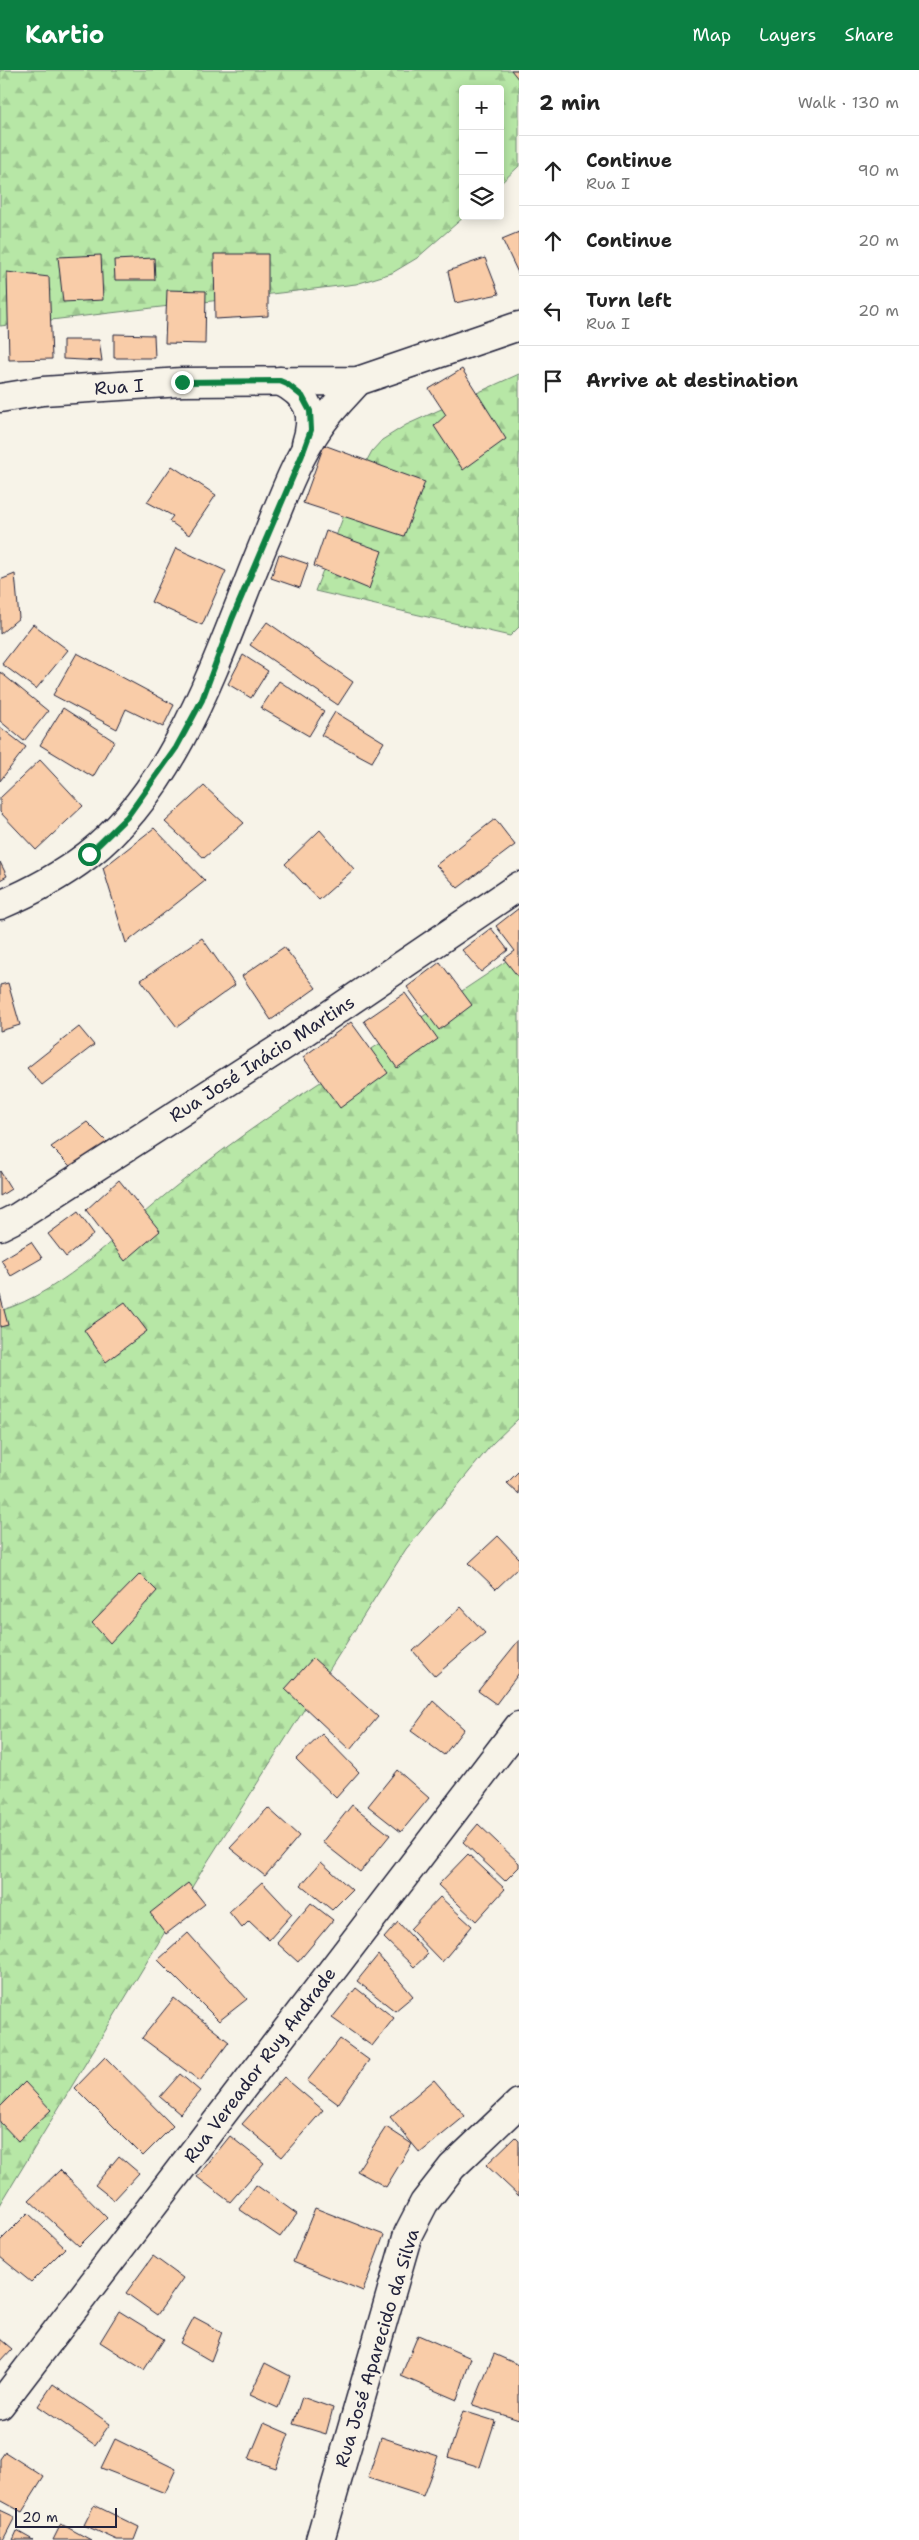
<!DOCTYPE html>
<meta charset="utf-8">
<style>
:root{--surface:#fff;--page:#f6f6f6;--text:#222;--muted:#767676;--line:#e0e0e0;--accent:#0b8043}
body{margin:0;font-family:"Shantell Sans",sans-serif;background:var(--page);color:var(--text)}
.controls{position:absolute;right:15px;top:15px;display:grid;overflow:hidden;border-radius:5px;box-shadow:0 2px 12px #0003}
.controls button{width:45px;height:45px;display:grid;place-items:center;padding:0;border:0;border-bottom:1px solid var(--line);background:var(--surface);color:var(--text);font:25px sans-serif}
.scale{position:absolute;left:15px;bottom:12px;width:102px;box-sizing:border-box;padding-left:5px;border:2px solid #22223b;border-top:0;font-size:14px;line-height:18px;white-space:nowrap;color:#22223b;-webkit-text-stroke:4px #f7f3e8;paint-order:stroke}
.stop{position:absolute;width:15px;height:15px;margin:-11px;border:4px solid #0b8043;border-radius:50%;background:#fff}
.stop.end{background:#0b8043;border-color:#fff;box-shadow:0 1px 5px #0008}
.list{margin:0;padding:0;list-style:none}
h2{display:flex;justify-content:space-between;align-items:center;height:65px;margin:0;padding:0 20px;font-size:21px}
h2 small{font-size:16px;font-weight:400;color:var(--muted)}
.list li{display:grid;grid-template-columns:32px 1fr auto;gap:15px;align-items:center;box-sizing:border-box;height:70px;padding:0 20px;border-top:1px solid var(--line)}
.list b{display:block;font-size:19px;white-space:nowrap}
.list p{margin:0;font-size:16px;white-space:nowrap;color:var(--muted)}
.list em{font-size:16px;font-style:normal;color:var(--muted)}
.icon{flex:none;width:28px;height:28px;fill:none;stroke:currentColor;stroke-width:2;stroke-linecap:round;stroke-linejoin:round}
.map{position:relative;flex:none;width:519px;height:2470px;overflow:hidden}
header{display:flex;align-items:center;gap:30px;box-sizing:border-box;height:70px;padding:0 25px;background:var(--accent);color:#fff}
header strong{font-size:24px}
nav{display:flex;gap:28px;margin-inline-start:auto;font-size:18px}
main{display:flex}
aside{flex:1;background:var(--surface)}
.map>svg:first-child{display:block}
</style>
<header>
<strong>Kartio</strong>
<nav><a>Map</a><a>Layers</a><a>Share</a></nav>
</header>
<main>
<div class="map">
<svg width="519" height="2470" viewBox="0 0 519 2470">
<defs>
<pattern id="forest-firs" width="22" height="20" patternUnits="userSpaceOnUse" patternTransform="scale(1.25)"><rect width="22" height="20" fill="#b7e7a6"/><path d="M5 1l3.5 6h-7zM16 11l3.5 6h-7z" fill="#9dc690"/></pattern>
</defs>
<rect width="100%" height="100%" fill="#f7f3e8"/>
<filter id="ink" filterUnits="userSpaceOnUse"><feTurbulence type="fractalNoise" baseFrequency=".02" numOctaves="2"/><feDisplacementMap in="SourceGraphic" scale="10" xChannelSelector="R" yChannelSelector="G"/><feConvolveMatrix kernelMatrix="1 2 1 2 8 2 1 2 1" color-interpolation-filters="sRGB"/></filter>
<g filter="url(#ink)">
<!-- forest -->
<g fill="url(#forest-firs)" stroke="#6c8470">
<polygon points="0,0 519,0 519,96 500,114 500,19 463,19 463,146 465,146 417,188 392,203 356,214 0,256"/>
<polygon points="519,304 519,557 510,566 315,521 360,403 372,381 382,370 406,355"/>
<path d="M519,882v466l-27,26 -86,105 -200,315 -206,341v-894c66,-20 122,-82 175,-124 30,-24 62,-48 94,-70 82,-58 169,-107 250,-165z"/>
</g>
<!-- building -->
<g fill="#f9cca8" stroke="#22223b">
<polygon points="511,0 519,0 519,10"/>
<polygon points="519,162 519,205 502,169"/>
<polygon points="214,184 268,184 268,246 215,249"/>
<polygon points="101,185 103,230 63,232 58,187"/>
<polygon points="154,188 155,210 115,210 114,190"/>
<polygon points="485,188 499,224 455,233 448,201"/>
<polygon points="7,202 49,207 52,289 9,290"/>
<polygon points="167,220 206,221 205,274 165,273"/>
<polygon points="114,264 154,265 155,288 114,288"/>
<polygon points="63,270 99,270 102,291 63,289"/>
<polygon points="462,299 506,369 463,400 434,356 446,345 429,319"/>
<polygon points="324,375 425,412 404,466 303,433"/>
<polygon points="172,396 216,425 189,465 169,451 173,446 147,432"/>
<polygon points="326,461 382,481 369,519 314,496"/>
<polygon points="176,478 226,501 202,555 151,532"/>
<polygon points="279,484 308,494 300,518 271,508"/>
<polygon points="15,504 19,548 0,564 0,510"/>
<polygon points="267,552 353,612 338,635 250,575"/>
<polygon points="33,554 68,580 36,619 2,594"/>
<polygon points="77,583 174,635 163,657 126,639 117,659 53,625"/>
<polygon points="243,585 268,601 251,628 228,614"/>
<polygon points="0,602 48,641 24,671 0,651"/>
<polygon points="279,611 324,641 309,666 261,638"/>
<polygon points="63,638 114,671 93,707 40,675"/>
<polygon points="335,642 384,672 372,692 321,665"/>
<polygon points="0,657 26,677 0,711"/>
<polygon points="40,690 83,736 36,780 0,742 0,728"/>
<polygon points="204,716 244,753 204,788 165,752"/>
<polygon points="495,749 515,775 458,818 436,795"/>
<polygon points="154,758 205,811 126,873 103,798"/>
<polygon points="320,760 354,799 319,830 285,794"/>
<polygon points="0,792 7,806 0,810"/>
<polygon points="519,838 519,908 504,889 515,881 496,856"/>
<polygon points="491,858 508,880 481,902 462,880"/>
<polygon points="202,868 235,915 177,957 141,910"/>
<polygon points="284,877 316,918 271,950 242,906"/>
<polygon points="440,892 472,935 439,960 407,917"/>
<polygon points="8,913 20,955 0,961 0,915"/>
<polygon points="405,923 438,969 397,998 364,951"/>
<polygon points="351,952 388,1003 340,1038 303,987"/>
<polygon points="79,957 94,975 42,1015 27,998"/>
<polygon points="87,1052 107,1072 72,1098 51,1077"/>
<polygon points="0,1101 11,1119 0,1126"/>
<polygon points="119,1110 160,1161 125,1191 86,1140"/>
<polygon points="78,1142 94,1164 66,1187 48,1164"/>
<polygon points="31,1172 42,1188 11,1206 1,1190"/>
<polygon points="0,1225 8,1255 0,1257"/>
<polygon points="125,1232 147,1261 106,1292 84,1260"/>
<polygon points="519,1401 519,1424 507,1413"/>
<polygon points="498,1466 519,1488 519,1497 496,1519 469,1493"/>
<polygon points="140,1504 157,1521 110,1573 92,1553"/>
<polygon points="461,1537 485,1563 435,1606 413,1581"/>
<polygon points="519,1570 519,1603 496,1634 478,1621"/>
<polygon points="313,1588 378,1647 350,1680 285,1619"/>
<polygon points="433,1631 464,1659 444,1685 411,1661"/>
<polygon points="322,1664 359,1702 336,1728 296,1689"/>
<polygon points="397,1700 429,1728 401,1762 368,1736"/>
<polygon points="352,1735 390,1765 360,1802 322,1772"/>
<polygon points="268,1738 299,1766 265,1806 230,1778"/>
<polygon points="478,1754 519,1793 519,1797 505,1811 463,1772"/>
<polygon points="468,1784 505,1819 476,1851 438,1815"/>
<polygon points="321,1792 352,1820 332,1840 301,1815"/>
<polygon points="262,1812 292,1844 269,1870 249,1851 242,1858 229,1842"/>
<polygon points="188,1813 205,1834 166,1864 150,1843"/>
<polygon points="440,1827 472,1856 442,1892 410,1859"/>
<polygon points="311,1833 333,1850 298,1892 277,1873"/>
<polygon points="398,1852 428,1884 414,1897 384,1868"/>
<polygon points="188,1863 247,1929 219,1951 158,1890"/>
<polygon points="378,1885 413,1926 395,1941 357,1911"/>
<polygon points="356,1918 394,1948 372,1976 332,1948"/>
<polygon points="174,1928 229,1972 200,2011 142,1968"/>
<polygon points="340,1969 369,1990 338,2034 307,2011"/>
<polygon points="105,1987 173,2056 143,2086 75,2018"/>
<polygon points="180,2004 200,2021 180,2044 160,2027"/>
<polygon points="284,2007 323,2040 282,2087 242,2054"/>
<polygon points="434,2010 465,2046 420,2083 390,2047"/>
<polygon points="25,2012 51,2040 18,2071 0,2052 0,2037"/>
<polygon points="386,2057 412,2074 386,2117 357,2101"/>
<polygon points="230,2066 264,2093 230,2132 197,2107"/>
<polygon points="515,2067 519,2071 519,2126 486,2095"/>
<polygon points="119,2086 139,2103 114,2130 95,2115"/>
<polygon points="60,2100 107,2148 79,2176 29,2130"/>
<polygon points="256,2115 297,2144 280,2167 239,2139"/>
<polygon points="315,2138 384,2165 363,2221 293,2192"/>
<polygon points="28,2143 65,2178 31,2212 0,2187 0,2171"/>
<polygon points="153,2186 183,2208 157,2245 126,2223"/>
<polygon points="119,2241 164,2269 144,2300 100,2272"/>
<polygon points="194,2247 222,2262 211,2291 180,2273"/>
<polygon points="418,2265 471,2288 457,2330 401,2306"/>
<polygon points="0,2269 12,2279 0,2292"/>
<polygon points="494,2284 519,2295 519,2350 473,2335"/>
<polygon points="265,2293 290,2306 278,2338 250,2325"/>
<polygon points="53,2314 110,2354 95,2375 38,2336"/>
<polygon points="302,2327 333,2338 326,2364 293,2354"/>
<polygon points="463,2341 495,2351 480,2397 448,2387"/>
<polygon points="264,2353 289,2364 276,2398 249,2389"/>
<polygon points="381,2367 438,2386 423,2426 368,2408"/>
<polygon points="115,2369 176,2399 165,2423 101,2398"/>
<polygon points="5,2382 44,2407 22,2442 0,2430 0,2389"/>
<polygon points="94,2435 139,2457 134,2470 117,2470 84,2455"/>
<polygon points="0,2440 15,2447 3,2470 0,2470"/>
<polygon points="61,2454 91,2470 53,2470"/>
<polygon points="17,2461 33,2470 13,2470"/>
</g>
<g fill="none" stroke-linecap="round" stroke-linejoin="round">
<defs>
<g id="minor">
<path d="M280,311c29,15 36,32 26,63"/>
<polyline points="0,328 43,321 182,312 358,311 519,256"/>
<path d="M0,835c31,-13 62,-30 88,-50 95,-74 134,-213 179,-319 15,-37 29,-76 52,-109 11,-17 26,-31 39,-46"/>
<polyline points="0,1156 18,1147 288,973 519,816"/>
<polyline points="0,2335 519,1656"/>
<polyline points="320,2470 408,2164 424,2133 452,2097 519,2033"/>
</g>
</defs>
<!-- minor casing -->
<use href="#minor" stroke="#22223b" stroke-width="31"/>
<!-- minor -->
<use href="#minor" stroke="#f7f3e8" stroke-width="28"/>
</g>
</g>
<g fill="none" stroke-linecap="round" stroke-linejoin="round" filter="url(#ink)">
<!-- route -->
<polyline stroke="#0b8043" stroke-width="6" points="89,784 127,747 176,678 202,630 232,549 302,385 311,360 310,341 302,326 287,314 280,311 182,312"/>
</g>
<g text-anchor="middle" stroke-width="5" stroke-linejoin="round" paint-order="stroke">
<!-- street labels -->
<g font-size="18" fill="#22223b" stroke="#f7f3e8">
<text transform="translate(119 317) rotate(-4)" y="6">Rua I</text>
<text transform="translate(262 989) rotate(-33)" y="6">Rua José Inácio Martins</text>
<text transform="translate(260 1995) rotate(-53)" y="6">Rua Vereador Ruy Andrade</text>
<text transform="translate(377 2278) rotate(-73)" y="6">Rua José Aparecido da Silva</text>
</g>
</g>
</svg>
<div class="controls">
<button>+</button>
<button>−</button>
<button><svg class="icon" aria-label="layers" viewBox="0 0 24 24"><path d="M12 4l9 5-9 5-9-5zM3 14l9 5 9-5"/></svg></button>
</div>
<div class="scale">20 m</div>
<div class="stop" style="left:89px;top:784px"></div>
<div class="stop end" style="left:182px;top:312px"></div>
</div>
<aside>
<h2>2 min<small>Walk · 130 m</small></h2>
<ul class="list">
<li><svg class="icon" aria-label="ahead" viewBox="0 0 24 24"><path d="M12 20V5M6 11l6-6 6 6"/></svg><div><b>Continue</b><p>Rua I</p></div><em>90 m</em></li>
<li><svg class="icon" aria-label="ahead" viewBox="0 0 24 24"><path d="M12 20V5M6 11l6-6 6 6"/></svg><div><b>Continue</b></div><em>20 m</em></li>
<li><svg class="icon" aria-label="left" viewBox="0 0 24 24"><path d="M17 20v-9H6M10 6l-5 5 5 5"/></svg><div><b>Turn left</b><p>Rua I</p></div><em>20 m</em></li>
<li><svg class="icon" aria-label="arrive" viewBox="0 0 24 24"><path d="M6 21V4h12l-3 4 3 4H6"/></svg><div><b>Arrive at destination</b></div></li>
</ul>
</aside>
</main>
